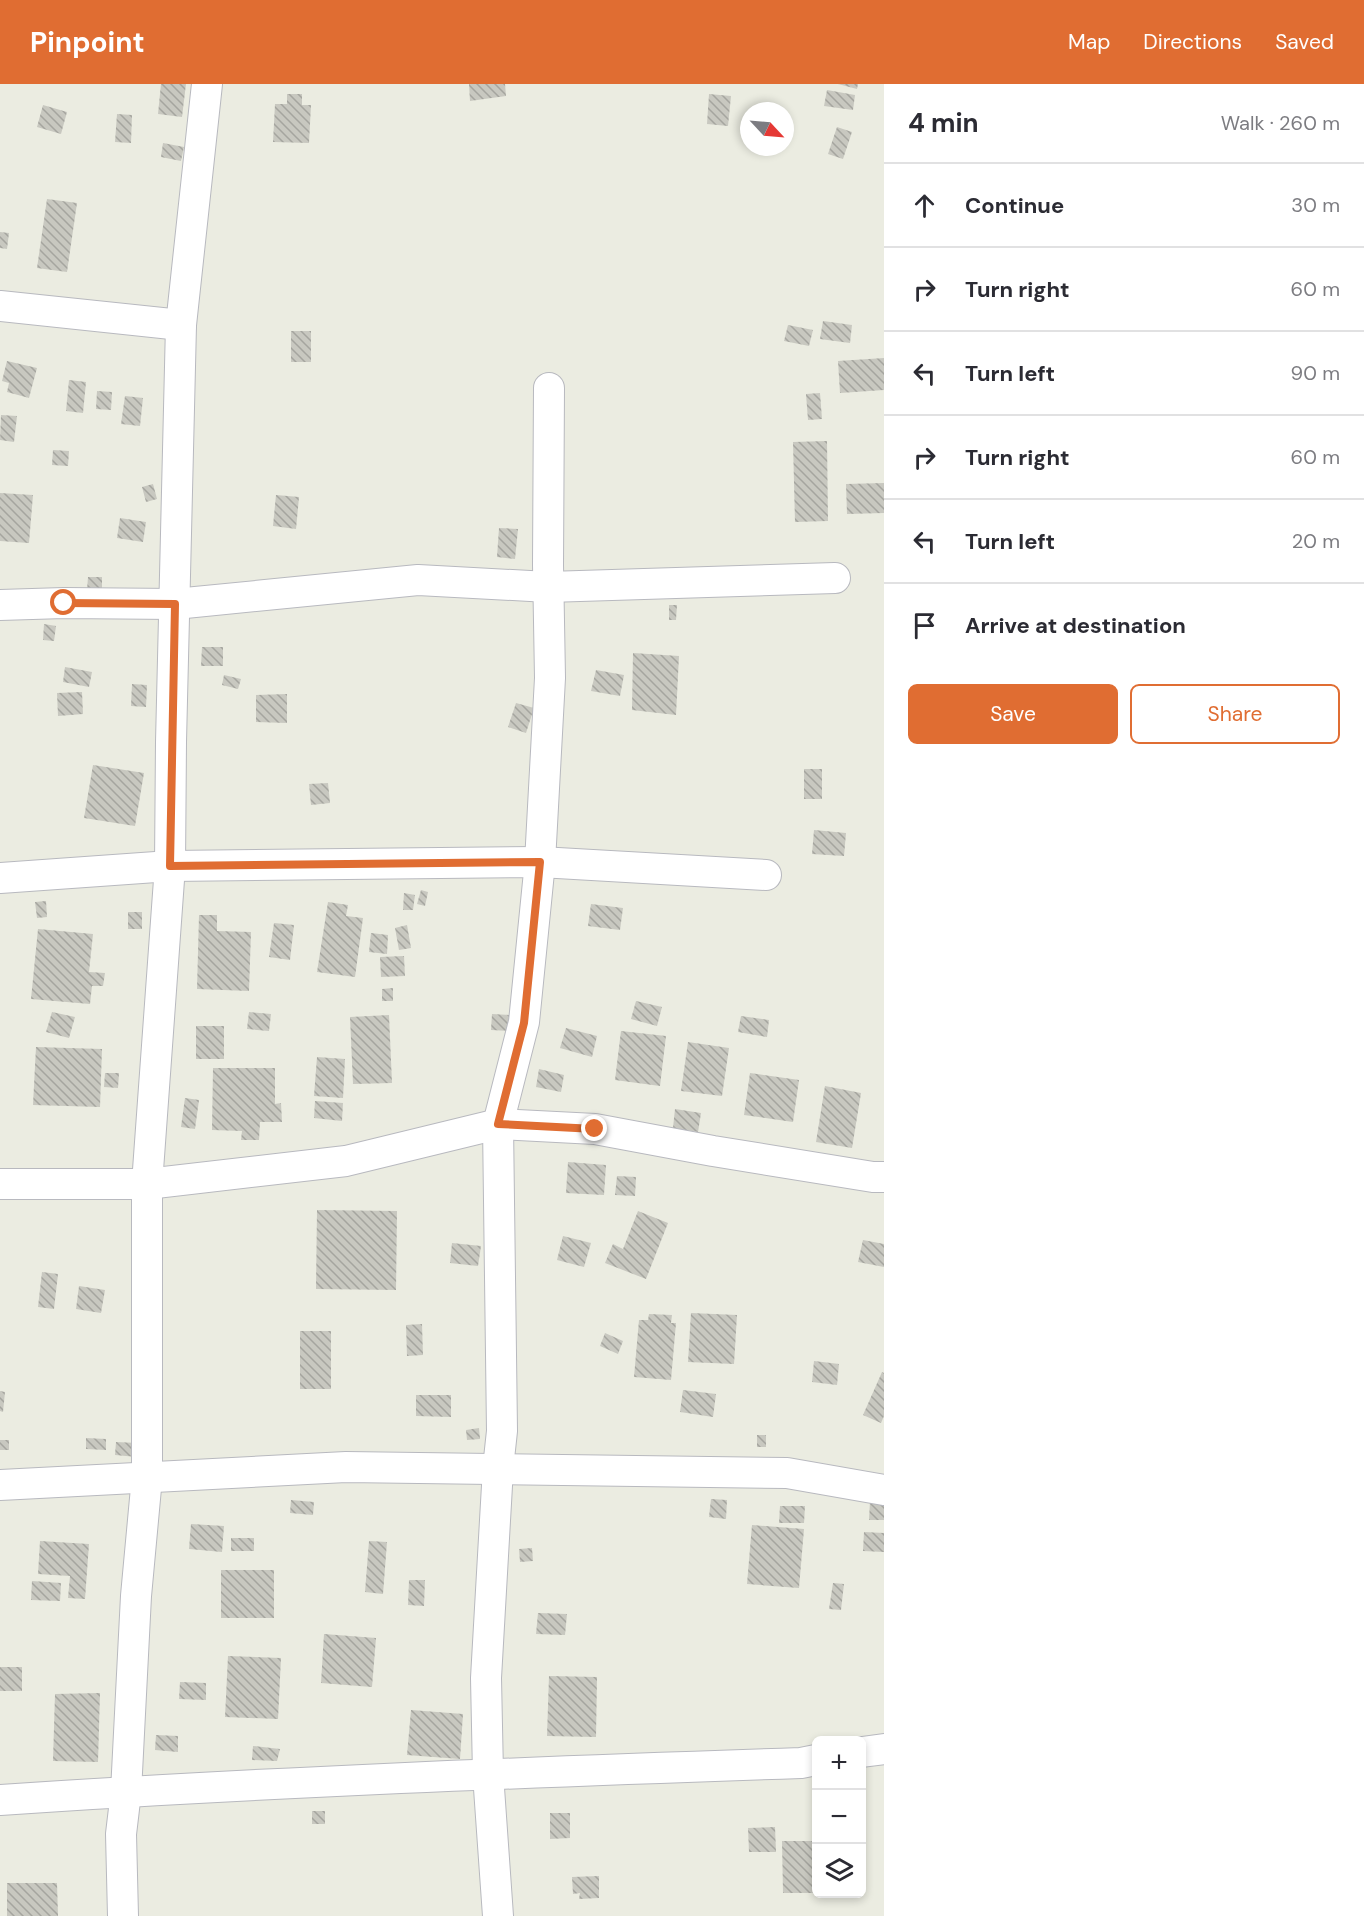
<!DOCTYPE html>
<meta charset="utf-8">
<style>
:root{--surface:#fff;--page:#f2f2f3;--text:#2b2b33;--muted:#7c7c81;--line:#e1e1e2;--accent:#e06d32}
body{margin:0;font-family:"DM Sans",sans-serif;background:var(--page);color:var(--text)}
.controls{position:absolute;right:18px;bottom:18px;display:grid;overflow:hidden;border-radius:9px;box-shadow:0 3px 9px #0003}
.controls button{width:54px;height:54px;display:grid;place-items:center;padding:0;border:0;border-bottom:2px solid var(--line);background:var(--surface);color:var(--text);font:30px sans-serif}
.compass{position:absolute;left:740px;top:18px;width:54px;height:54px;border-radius:50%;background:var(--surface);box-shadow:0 3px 9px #0003;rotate:116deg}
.stop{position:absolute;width:18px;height:18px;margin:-14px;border:4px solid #e06d32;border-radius:50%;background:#fff}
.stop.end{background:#e06d32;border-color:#fff;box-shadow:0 2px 6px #0008}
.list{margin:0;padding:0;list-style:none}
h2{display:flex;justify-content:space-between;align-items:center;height:78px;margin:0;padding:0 24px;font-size:26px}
h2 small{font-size:20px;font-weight:400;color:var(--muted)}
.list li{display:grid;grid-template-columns:39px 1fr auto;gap:18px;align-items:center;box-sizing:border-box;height:84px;padding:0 24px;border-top:2px solid var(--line)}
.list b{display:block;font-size:22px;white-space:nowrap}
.list em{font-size:20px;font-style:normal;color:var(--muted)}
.actions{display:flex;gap:12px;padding:18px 24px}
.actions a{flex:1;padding:14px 0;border:2px solid var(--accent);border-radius:9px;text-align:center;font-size:21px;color:var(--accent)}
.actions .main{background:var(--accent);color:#fff}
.icon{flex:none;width:33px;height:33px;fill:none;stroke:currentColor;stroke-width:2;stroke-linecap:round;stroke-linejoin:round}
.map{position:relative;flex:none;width:884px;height:1832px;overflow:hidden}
header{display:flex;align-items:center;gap:36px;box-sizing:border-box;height:84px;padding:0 30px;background:var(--accent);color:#fff}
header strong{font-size:28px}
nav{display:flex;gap:33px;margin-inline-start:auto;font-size:21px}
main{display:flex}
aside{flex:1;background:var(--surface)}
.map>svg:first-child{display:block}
</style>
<header>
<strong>Pinpoint</strong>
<nav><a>Map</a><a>Directions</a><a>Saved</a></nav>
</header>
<main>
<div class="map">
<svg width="884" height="1832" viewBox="0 0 884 1832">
<defs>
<pattern id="building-back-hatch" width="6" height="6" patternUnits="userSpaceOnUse" patternTransform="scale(1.5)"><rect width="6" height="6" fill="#c8c8c0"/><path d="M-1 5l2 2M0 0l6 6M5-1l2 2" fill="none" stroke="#a5a59f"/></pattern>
</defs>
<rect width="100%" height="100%" fill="#ebece1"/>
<!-- building -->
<g fill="url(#building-back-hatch)">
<polygon points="161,0 186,0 182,33 158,30"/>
<polygon points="469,0 505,0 506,12 470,17"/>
<polygon points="838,0 858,0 857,5"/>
<polygon points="827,6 855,11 853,26 824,22"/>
<polygon points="287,10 302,10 302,21 311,21 309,59 273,58 275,20 287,20"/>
<polygon points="709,10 731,12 728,42 707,40"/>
<polygon points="43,21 67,28 61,50 37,43"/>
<polygon points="117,30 132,31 131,59 115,58"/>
<polygon points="837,43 852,48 843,75 828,70"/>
<polygon points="163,59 184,63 181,77 161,73"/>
<polygon points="47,115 77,119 67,188 37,184"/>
<polygon points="0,148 9,149 7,165 0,164"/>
<polygon points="823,237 852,241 850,259 820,255"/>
<polygon points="788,241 813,246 809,262 784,257"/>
<rect x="291" y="247" width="20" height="31"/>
<polygon points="884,274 884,306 840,309 838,277"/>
<polygon points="7,277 37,284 29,314 7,308 9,299 2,297"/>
<polygon points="69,296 86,298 83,329 66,327"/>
<polygon points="97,307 112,308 111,326 96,325"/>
<polygon points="820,309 822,335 808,336 806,310"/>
<polygon points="125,312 143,314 140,342 121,340"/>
<polygon points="1,331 17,332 14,358 0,356"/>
<polygon points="827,357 828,437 795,438 793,358"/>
<polygon points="53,366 69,367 68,382 52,381"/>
<polygon points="884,399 884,429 847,430 846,400"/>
<polygon points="153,400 157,415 146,418 142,403"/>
<polygon points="0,409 33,411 29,459 0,457"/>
<polygon points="276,411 299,413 296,445 273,442"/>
<polygon points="120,434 146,438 143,458 117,454"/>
<polygon points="499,444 518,445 515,475 497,473"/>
<polygon points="88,493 102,493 102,506 87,506"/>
<polygon points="669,521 677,521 676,536 669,536"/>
<polygon points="44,540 56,542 54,557 43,556"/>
<polygon points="202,563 223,563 223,582 201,582"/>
<polygon points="633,569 679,572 676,631 632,626"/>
<polygon points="65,583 92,588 89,603 63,598"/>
<polygon points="596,586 624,591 620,612 591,607"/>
<polygon points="224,591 241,595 238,605 222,601"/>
<polygon points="132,600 147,601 146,623 131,622"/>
<polygon points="82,608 83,630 58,632 57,609"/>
<polygon points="287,610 287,639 256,638 256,611"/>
<polygon points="516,619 534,624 526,649 508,643"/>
<polygon points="93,681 144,689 135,742 84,734"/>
<rect x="804" y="685" width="18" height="30"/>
<polygon points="328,699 330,719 311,721 309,700"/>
<polygon points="814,746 846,749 844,772 812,770"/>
<polygon points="421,806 428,808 425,822 417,820"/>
<polygon points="404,809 415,811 413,826 403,826"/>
<polygon points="46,817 47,833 37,834 35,818"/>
<polygon points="328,818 348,821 346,832 363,834 355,893 317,888"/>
<polygon points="591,820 623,824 620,846 588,842"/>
<rect x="128" y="828" width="14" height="17"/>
<polygon points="199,831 217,831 217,847 251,848 249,907 197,905"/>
<polygon points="274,839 294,841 290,876 269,873"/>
<polygon points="407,841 411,864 399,866 395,844"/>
<polygon points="38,845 93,850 89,888 105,889 103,902 92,902 90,920 31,915"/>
<polygon points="371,849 388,851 387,870 369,868"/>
<polygon points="404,872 405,892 381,893 380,873"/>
<polygon points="393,904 393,917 382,917 382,905"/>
<polygon points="636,917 662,923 657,942 631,935"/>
<polygon points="52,928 75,933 69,954 46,948"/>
<polygon points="249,928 271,930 269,947 247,945"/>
<polygon points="492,930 511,931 510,947 491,946"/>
<polygon points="389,931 392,999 353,1000 350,933"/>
<polygon points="741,932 769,936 767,953 738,948"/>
<rect x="196" y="942" width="28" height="33"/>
<polygon points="566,944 597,952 592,973 560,964"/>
<polygon points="621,947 666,952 660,1002 615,996"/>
<polygon points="688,958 729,964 722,1012 681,1007"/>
<polygon points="36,963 102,965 100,1023 33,1021"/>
<polygon points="317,973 345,975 343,1014 314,1012"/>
<polygon points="213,984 275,984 275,1020 281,1019 282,1038 260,1038 259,1056 241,1056 242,1047 212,1046"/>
<polygon points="539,985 564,991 561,1008 536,1003"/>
<polygon points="105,989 119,989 118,1004 104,1003"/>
<polygon points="750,989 799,996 793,1038 744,1031"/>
<polygon points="825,1002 861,1009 852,1064 816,1058"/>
<polygon points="185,1014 199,1016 195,1045 181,1043"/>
<polygon points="315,1017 343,1019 342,1037 314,1034"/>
<polygon points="675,1025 701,1029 698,1048 673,1044"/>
<polygon points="568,1078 606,1081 604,1111 566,1109"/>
<polygon points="617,1092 636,1093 635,1112 615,1111"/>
<polygon points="317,1126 397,1127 396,1206 316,1205"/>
<polygon points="638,1127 668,1139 646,1195 605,1179 613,1160 623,1165"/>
<polygon points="563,1152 591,1159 584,1183 557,1176"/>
<polygon points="863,1156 884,1160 884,1183 858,1178"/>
<polygon points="452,1159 481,1162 478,1182 450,1179"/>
<polygon points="42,1188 58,1190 54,1225 38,1223"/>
<polygon points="79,1202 105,1206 101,1229 76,1225"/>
<polygon points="691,1229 737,1231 734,1280 688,1278"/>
<polygon points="649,1230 672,1231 671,1239 676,1239 671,1296 634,1293 639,1236 648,1236"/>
<polygon points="422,1240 423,1271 407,1272 406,1241"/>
<rect x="300" y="1247" width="31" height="58"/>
<polygon points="605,1249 623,1257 618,1270 600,1262"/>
<polygon points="814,1277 839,1280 837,1301 812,1298"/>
<polygon points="882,1288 884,1289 884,1332 881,1339 863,1331"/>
<polygon points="683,1306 716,1310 713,1333 680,1328"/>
<polygon points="0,1307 5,1308 3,1328 0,1327"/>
<polygon points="416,1311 451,1311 451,1333 416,1332"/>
<polygon points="479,1344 480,1355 467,1356 466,1346"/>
<rect x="757" y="1351" width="9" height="12"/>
<polygon points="86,1354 106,1355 106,1366 86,1365"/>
<rect x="0" y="1356" width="9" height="10"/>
<polygon points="116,1358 138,1359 137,1373 115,1371"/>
<polygon points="711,1415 727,1416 726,1435 709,1433"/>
<polygon points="291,1416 314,1418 313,1431 290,1429"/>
<polygon points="870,1417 884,1417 884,1436 869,1436"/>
<polygon points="780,1422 805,1422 804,1439 779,1439"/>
<polygon points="191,1440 224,1442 222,1468 189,1465"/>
<polygon points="752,1441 804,1445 799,1504 747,1500"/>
<polygon points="864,1448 884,1449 884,1468 863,1467"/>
<rect x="231" y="1454" width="23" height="13"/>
<polygon points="40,1457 89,1460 85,1515 68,1514 70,1492 38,1490"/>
<polygon points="369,1457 387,1458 383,1510 365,1508"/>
<polygon points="532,1464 533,1477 520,1478 519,1465"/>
<rect x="221" y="1486" width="53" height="48"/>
<polygon points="409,1496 425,1496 424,1522 408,1521"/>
<polygon points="32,1497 61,1499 60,1517 31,1516"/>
<polygon points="833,1499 844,1500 841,1526 829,1525"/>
<polygon points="538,1529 567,1530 565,1551 536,1550"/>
<polygon points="324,1550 376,1554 372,1603 321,1599"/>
<polygon points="228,1572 281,1574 278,1635 225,1633"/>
<rect x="0" y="1583" width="22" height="24"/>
<polygon points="549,1592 597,1593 596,1653 547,1652"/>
<polygon points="180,1598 206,1599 206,1616 179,1615"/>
<polygon points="100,1609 98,1678 53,1677 55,1610"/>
<polygon points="411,1626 463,1630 460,1675 407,1671"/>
<polygon points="156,1651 178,1652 178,1668 155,1666"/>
<polygon points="253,1662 280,1665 277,1677 252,1676"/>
<rect x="312" y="1727" width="13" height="13"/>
<polygon points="550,1729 570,1729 570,1754 550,1755"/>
<polygon points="775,1743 776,1768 749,1768 748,1744"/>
<polygon points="782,1757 816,1757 816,1809 783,1809"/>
<polygon points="599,1792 599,1814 579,1815 580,1809 573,1810 572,1793"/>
<polygon points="7,1799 57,1799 58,1832 7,1832"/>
</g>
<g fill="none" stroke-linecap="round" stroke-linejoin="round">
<defs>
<g id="minor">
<polyline points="0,222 181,241"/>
<polyline points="0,521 64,519 175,520 418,496 548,503 835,494"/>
<polyline points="0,794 170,782 540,778 766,791"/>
<polyline points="0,1100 147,1100 346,1077 498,1040 595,1045 713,1067 873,1093 884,1093"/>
<polyline points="0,1401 346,1383 787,1389 884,1406"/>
<polyline points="862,1668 884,1665"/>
<path d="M0,1716c267,-18 534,-28 801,-37l15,-3"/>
<polyline points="123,1832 121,1750 126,1708 136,1512 147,1393 147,1100 170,782 171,658 181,241 207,0"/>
<polyline points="498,1832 488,1690 486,1594 498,1384 502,1347 498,1040 524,938 540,778 550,594 548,481 549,304"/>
</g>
</defs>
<!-- minor casing -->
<use href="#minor" stroke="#b8b9bf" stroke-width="32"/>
<!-- minor -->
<use href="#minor" stroke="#fff" stroke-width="30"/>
</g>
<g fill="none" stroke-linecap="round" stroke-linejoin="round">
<!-- route -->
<polyline stroke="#e06d32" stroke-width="8" points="64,519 175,520 170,782 540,778 524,939 498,1040 595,1045"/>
</g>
</svg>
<div class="controls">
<button>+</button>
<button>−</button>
<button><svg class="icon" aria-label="layers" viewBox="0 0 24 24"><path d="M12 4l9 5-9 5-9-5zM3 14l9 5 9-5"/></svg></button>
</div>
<svg class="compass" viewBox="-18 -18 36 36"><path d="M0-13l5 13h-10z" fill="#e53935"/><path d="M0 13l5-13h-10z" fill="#7c7c81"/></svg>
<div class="stop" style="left:64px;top:519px"></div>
<div class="stop end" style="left:595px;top:1045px"></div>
</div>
<aside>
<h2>4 min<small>Walk · 260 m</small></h2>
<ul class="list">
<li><svg class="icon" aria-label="ahead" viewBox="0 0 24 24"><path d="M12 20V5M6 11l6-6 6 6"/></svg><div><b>Continue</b></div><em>30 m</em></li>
<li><svg class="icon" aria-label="right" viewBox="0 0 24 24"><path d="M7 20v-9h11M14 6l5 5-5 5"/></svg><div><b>Turn right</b></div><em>60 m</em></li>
<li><svg class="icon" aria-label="left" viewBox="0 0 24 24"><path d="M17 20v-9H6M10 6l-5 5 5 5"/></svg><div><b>Turn left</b></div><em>90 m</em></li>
<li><svg class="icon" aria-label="right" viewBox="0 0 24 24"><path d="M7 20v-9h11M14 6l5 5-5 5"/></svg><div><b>Turn right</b></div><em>60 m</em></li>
<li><svg class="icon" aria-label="left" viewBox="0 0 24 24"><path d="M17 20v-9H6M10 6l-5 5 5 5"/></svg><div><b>Turn left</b></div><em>20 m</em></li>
<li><svg class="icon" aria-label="arrive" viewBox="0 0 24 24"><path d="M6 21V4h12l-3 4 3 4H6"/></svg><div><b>Arrive at destination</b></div></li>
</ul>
<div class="actions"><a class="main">Save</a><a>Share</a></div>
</aside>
</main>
